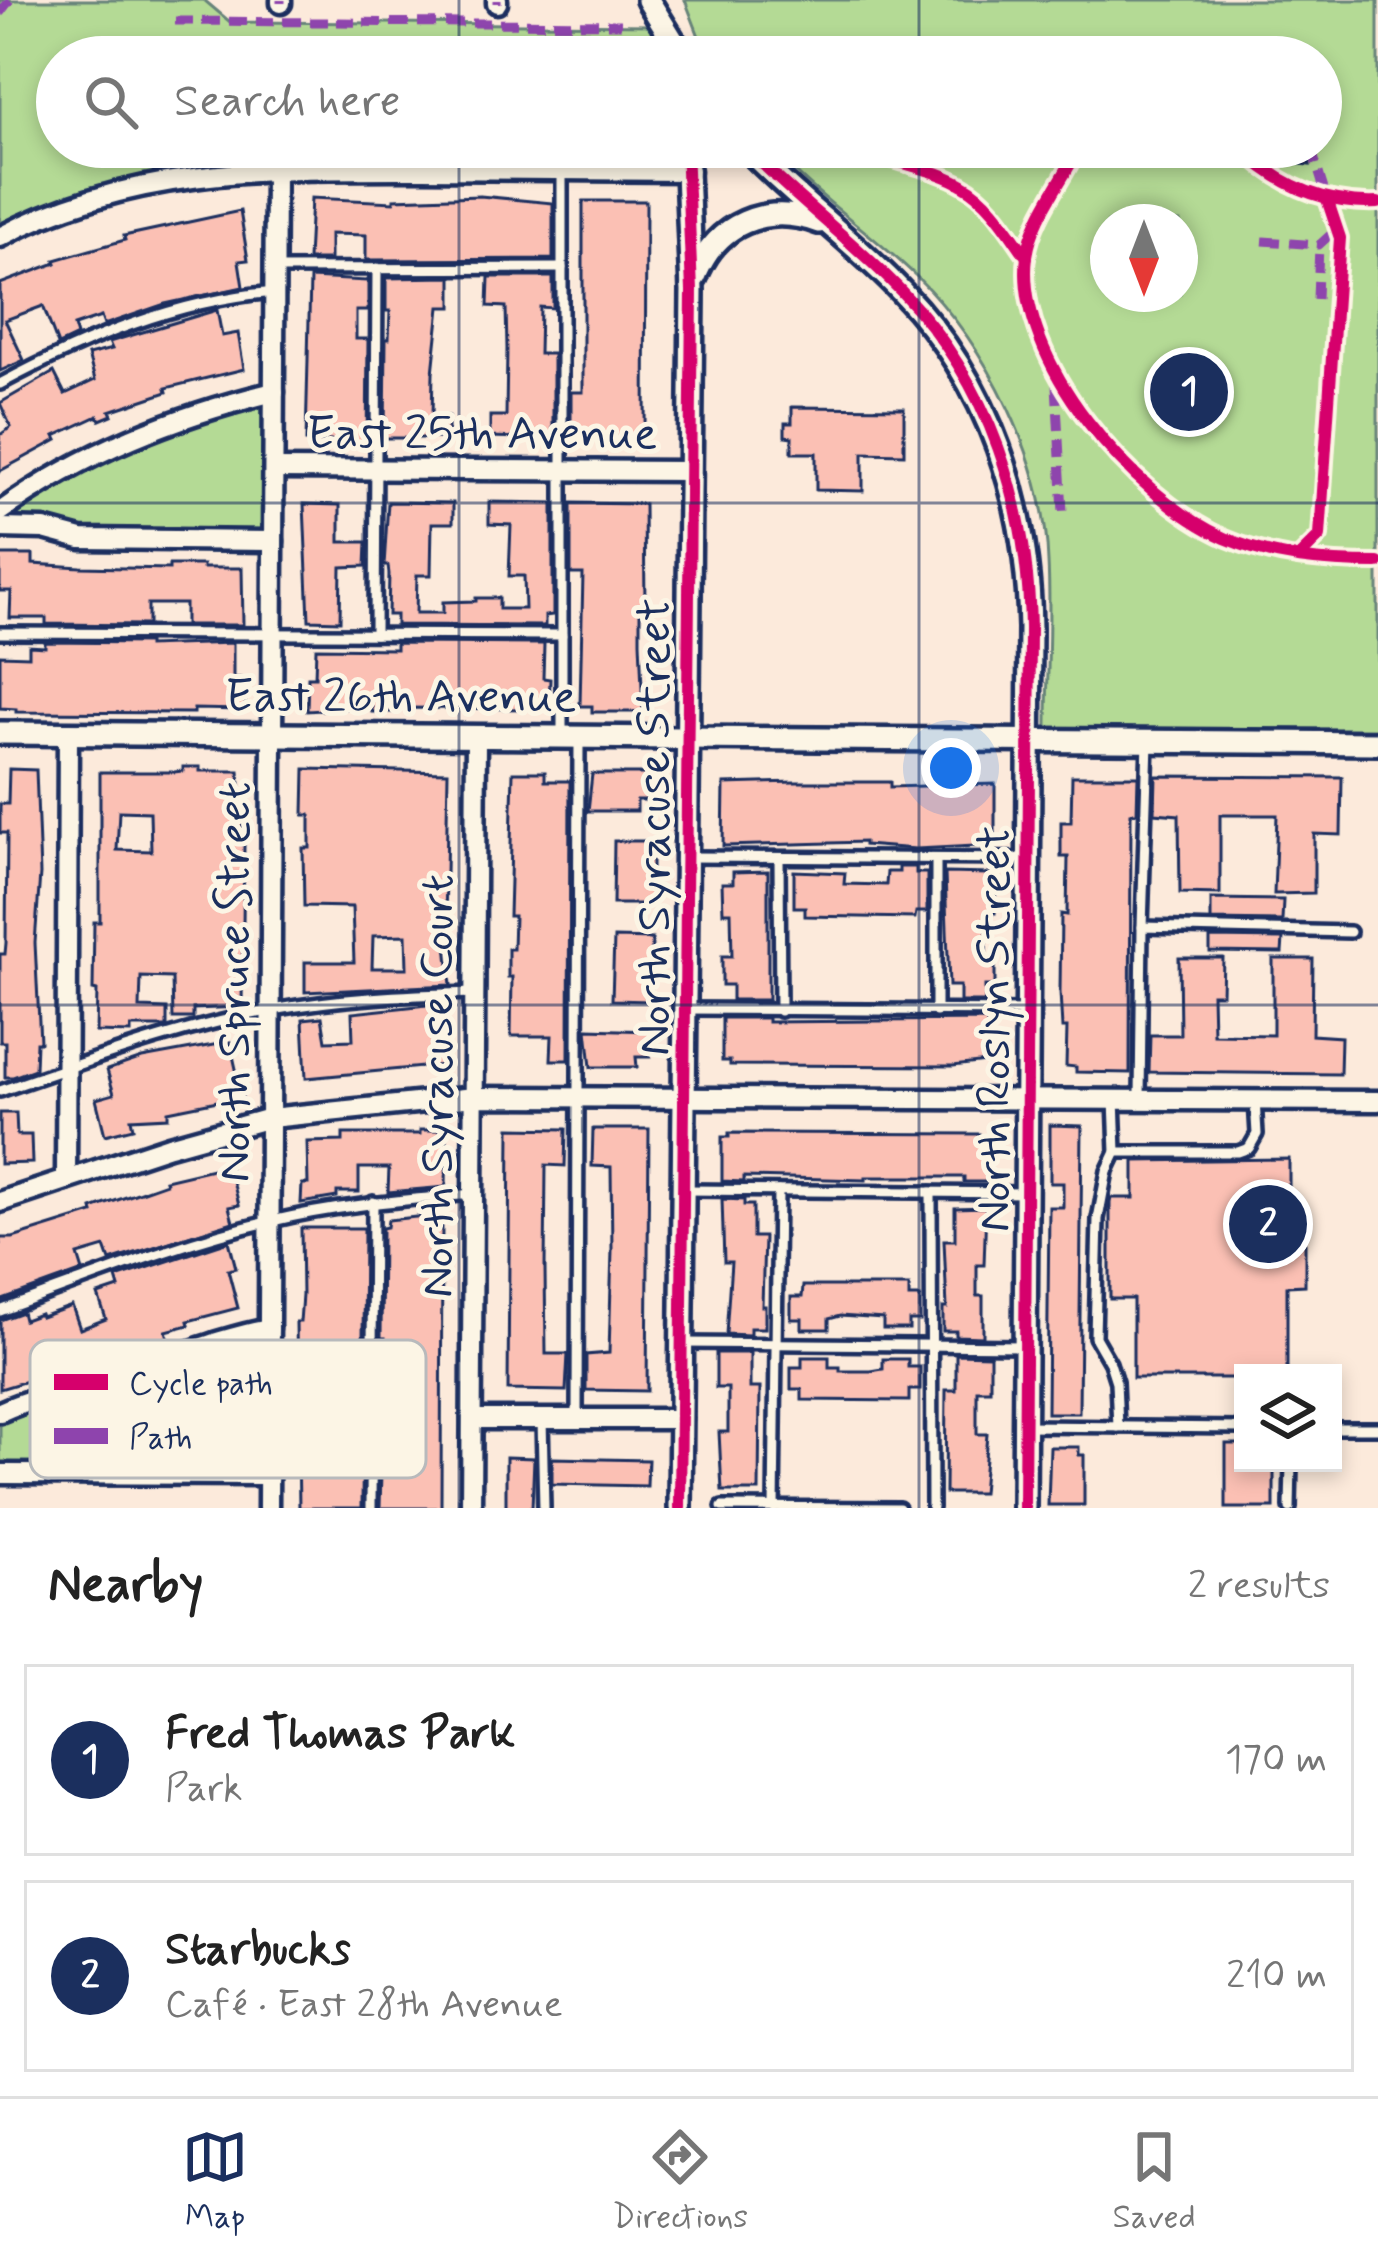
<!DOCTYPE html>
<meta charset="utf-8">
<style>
:root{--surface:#fff;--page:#f6f6f6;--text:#222;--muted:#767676;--line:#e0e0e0;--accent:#1b2f5e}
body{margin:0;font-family:Mynerve,sans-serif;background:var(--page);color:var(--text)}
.controls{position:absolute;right:36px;bottom:36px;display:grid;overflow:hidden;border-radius:0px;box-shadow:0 6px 18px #0003}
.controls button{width:108px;height:108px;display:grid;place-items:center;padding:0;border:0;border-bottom:3px solid var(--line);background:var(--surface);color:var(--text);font:60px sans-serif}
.compass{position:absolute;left:1090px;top:204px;width:108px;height:108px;border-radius:50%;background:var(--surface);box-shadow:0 6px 18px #0003;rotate:180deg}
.you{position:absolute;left:951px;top:768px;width:42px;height:42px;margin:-30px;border:9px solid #fff;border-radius:50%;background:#1a73e8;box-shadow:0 0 0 18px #1a73e833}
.badge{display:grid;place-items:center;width:78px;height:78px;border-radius:50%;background:var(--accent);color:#fff;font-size:39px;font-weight:700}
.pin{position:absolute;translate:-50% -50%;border:6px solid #fff;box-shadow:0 3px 12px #0006}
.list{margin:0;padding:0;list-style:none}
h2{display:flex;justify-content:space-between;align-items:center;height:156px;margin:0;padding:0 48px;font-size:51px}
h2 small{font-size:39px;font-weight:400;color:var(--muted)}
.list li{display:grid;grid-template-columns:78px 1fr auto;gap:36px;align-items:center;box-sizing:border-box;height:192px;margin:0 24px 24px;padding:0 24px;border:3px solid var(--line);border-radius:0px}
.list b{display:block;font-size:45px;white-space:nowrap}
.list p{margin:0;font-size:39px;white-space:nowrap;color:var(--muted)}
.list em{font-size:39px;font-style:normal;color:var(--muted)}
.icon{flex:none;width:66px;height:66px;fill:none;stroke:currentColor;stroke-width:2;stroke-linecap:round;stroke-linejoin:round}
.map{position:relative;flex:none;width:1378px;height:1508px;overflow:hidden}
.search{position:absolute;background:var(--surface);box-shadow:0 6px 18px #0003;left:36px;right:36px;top:36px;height:132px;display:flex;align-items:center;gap:30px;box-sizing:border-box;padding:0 42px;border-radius:66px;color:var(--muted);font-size:45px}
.sheet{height:588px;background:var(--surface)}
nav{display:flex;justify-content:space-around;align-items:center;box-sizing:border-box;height:168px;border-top:3px solid var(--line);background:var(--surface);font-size:33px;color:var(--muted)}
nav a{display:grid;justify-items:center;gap:6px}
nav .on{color:var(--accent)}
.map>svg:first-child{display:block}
</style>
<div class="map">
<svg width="1378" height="1508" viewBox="0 0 1378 1508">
<rect width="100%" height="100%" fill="#fceadb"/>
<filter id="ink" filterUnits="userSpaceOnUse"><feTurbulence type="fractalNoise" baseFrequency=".00833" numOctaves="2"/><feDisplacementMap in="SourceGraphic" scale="24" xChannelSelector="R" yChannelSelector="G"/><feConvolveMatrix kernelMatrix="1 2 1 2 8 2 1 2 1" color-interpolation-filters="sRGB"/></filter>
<g filter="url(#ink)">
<!-- green -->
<g fill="#b4da95" stroke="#68847a" stroke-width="3" fill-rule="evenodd">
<polygon points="0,0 204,0 230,22 655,25 664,57 57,57 57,147 685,147 689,171 190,176 0,237"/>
<path d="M685,0h693v729l-331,-1c0,-55 4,-111 1,-166 -3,-101 -60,-216 -132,-286 -44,-43 -105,-83 -144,-129h549v-90h-614zM1108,222h72v72h-72z"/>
<polygon points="274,392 273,541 0,528 0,512 73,466"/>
<polygon points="269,1329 268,1475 0,1474 0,1412"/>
</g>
<!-- building -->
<g fill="#fbc0b4" stroke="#1b2f5e" stroke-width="3" fill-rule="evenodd">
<polygon points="1263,147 1307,147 1310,165 1290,163"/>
<polygon points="480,196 553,203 553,259 366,260 366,235 330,234 330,260 308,260 311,198 394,202 394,199"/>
<polygon points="583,201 646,201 645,442 571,439 571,392 583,392"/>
<polygon points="240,211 248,260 239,261 243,287 165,304 104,325 101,317 74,326 77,336 58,345 43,306 5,320 24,360 0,371 0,284 56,263 55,260 125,240 124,236"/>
<polygon points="452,277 452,307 440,307 433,373 432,416 448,416 448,438 385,438 386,339 389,339 390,311 386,311 386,278"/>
<polygon points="489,277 553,277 553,308 540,307 539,354 553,354 553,439 490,437 490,416 506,416 507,349 506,307 488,306"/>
<polygon points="310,278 366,281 368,278 368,311 356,311 356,339 368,339 367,447 342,447 342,441 306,441"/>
<polygon points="217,310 222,336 238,333 244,369 166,388 167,392 110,411 112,415 100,420 98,416 55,436 57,440 0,471 0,435 11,427 0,403 54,372 65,394 95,380 88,355 112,349 109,342"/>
<polygon points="792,407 904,408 904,454 863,453 863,491 816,490 816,453 792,453 792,437 785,436 785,423 792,423"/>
<polygon points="388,502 453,503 453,523 432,523 431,575 417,575 416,613 443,613 443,602 476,601 476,598 499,598 499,609 525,609 524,576 509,576 511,525 489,524 489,502 553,503 553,615 545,616 545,626 396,625 396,615 388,615 389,574 388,566 384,566"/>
<polygon points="571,503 644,504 645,608 640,608 640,641 643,712 592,712 592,706 580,706 583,574 571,574"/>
<polygon points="304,504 340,505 340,542 367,542 366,566 341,567 340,621 309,620"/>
<polygon points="0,555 33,555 33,564 81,567 169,569 169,565 203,565 203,568 242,568 243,625 185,625 185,604 148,604 148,625 46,624 46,618 10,618 11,591 0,591"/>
<polygon points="45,642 148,643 148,646 233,643 233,678 240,678 240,690 246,690 245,710 194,709 194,713 16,712 16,709 0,708 0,655 29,656 29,646 45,647"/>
<polygon points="396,643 544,644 543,678 550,679 549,709 395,708 395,712 372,712 372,707 307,711 308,677 315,677 316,648 396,649"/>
<path d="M183,767h17v4h39l5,75 -2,161 -49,2v9h-20l-1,-40 -31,-1 -1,31 27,1v18h-36v6l-35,-1 1,-41 -4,-1 1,-68h6v-150h74l9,-1zM119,811l31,1 1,39 -34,-1z"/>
<polygon points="9,769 36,770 40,874 35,943 40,1042 36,1042 35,1069 13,1077 5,1077 5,1042 0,1042 0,954 5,954 6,943 7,833 0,833 0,804 8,804"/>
<path d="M305,769l143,3 -3,152 6,61 -146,7v-30h49l-2,-55 -48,-1 -1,-58h7v-33h-6zM406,935l1,33h-35l1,-32z"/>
<polygon points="513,772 545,772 545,781 570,781 569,1060 551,1060 552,1036 511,1036 512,977 508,977 508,949 513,949 514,916 509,916"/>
<polygon points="592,774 651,774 651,800 637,800 637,811 588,811"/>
<polygon points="1072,776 1138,776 1137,813 1131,813 1130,1073 1076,1072 1076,1067 1066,1066 1067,1028 1062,1028 1060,992 1061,914 1067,915 1068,857 1061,857 1061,822 1071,822"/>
<polygon points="1156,776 1342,777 1341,835 1314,834 1314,893 1274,894 1277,815 1220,815 1220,894 1180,893 1179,815 1155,813"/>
<polygon points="796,782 890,782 890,787 995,784 995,845 916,849 864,845 864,842 723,846 724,784"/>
<polygon points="614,841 652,841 652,904 613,904"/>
<polygon points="899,867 916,867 916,873 927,873 927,912 916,912 915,918 805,916 805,907 794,907 794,871 845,873 844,884 886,885 887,872 899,872"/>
<polygon points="768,871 768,1000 732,1000 732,985 722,985 722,956 732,956 731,912 723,912 722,883 733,883 733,872"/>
<polygon points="945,873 990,874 989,884 996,884 995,913 987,913 986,957 995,957 995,986 985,986 985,1002 960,1002 960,986 949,986"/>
<polygon points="1211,899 1283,900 1282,921 1211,920"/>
<polygon points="614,938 652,939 651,1001 612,1000"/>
<polygon points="1210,938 1283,939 1282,953 1210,952"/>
<polygon points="1179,958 1223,958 1222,994 1212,994 1213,1034 1273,1035 1273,959 1313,959 1312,1035 1341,1037 1340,1074 1149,1072 1150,1035 1180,1035"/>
<polygon points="446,1003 444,1065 306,1078 303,1019 322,1017 326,1041 353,1040 352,1013"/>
<polygon points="722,1018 768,1018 768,1022 987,1020 987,1062 953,1066 730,1065 730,1061 722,1061"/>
<polygon points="587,1029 650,1031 650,1057 636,1057 637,1067 591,1067"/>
<polygon points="230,1042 242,1096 168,1111 168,1117 131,1119 133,1128 105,1135 96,1099 114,1094 107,1070 142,1058"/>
<polygon points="0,1113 16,1113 17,1135 31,1135 32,1163 0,1164"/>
<polygon points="1050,1125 1082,1126 1079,1413 1047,1413 1049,1207 1063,1207 1063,1183 1050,1183"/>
<polygon points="510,1128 566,1129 565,1166 546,1165 545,1268 546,1354 568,1354 566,1391 508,1390"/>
<polygon points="593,1129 649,1129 647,1391 586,1390 586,1355 609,1353 612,1250 611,1167 592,1166"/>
<polygon points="420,1130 447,1130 446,1187 388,1192 389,1168 359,1168 359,1192 337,1192 337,1197 301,1203 302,1184 308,1184 307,1142 343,1141 343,1134 420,1134"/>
<polygon points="729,1133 979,1134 979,1137 987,1137 987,1182 964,1182 964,1177 866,1177 866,1180 744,1177 744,1182 722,1181 722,1137 729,1137"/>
<polygon points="1289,1159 1289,1207 1305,1207 1305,1285 1287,1286 1287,1373 1243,1373 1243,1378 1133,1378 1133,1299 1110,1299 1110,1203 1111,1198 1134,1198 1134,1161"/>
<polygon points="229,1165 239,1205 229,1207 233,1222 110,1261 105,1247 78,1255 83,1271 0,1301 0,1238 13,1238 93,1213 92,1209 166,1183 165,1180"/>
<polygon points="722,1199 744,1200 744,1205 753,1205 753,1237 764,1237 762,1306 765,1306 765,1328 750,1328 750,1335 726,1334 731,1262 724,1262"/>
<polygon points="986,1207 984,1265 977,1265 977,1296 983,1296 983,1337 956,1336 956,1331 943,1331 943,1308 947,1308 944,1240 955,1240 955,1208"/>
<polygon points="416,1217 442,1217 441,1508 380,1508 385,1338 381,1338 382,1228 387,1227 388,1220"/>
<polygon points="301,1228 364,1228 363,1339 340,1340 337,1348 337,1380 363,1381 362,1508 299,1508 296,1322 300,1322 302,1295"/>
<polygon points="229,1241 236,1268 228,1270 238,1308 188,1321 189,1325 166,1331 168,1337 143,1346 0,1389 0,1320 22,1312 24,1320 40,1314 41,1317 72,1306 80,1329 106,1319 98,1295 119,1288 116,1278"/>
<polygon points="803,1286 909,1286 909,1297 920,1297 920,1321 909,1321 909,1329 883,1329 883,1319 840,1316 829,1319 829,1329 802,1329 802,1319 791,1319 791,1297 802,1297"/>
<polygon points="716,1353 750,1353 750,1388 760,1388 759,1491 722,1491 719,1432 728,1432 728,1388 716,1388"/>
<polygon points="956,1354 990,1355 990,1390 977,1390 977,1434 987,1434 982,1493 945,1493 946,1390 956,1390"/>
<polygon points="802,1357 829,1357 829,1367 840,1367 840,1371 871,1371 883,1369 883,1359 908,1359 908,1367 920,1367 920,1390 909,1390 909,1401 802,1400 802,1389 791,1389 791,1367 802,1367"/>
<polygon points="1226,1444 1243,1444 1243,1463 1274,1463 1274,1508 1226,1508"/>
<polygon points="1050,1447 1079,1447 1079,1455 1084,1455 1084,1505 1048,1505"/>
<polygon points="506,1457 534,1458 532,1508 506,1508"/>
<polygon points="552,1458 648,1460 647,1486 552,1484"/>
</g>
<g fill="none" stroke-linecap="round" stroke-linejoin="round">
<defs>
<g id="service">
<polyline points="562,170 562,737"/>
<polyline points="275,269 562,268"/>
<path d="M0,384c86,-46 177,-84 275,-92"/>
<polyline points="0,633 562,635"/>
<polyline points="375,634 377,268"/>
<polyline points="688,857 1029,859"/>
<polyline points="779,859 780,1011"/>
<polyline points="1142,927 1148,742"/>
<polyline points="686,1009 1029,1011"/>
<polyline points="936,1012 936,860"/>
<path d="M0,1091c89,-30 180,-64 273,-81 66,-12 133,-15 201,-17"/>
<polyline points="1114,1099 1116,1152"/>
<polyline points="1140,1099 1142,927 1350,932"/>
<polyline points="685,1190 1027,1193"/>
<polyline points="931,1192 932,1508"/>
<path d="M0,1311c89,-32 179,-69 272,-90 66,-16 133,-21 201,-27"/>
<polyline points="684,1343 1026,1346"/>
<polyline points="542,1419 544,1508"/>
<polyline points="577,1419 579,737"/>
<polyline points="1025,1426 1243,1428"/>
<polyline points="1118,1427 1116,1382 1110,1363 1095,1337 1098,1219 1107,1171 1116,1152 1238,1152 1249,1148 1257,1134 1255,1100"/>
<polyline points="1333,1428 1378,1428"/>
<polyline points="722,1507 899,1508"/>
<polyline points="371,1508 373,1202"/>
<polyline points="774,1508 778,1191"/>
<polyline points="1290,1508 1291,1463"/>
</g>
<g id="minor">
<polyline points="281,3 281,0"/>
<polyline points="497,3 497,0"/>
<path d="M0,237c132,-71 277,-68 422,-68 89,1 178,1 267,2"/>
<polyline points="274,469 690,471"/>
<path d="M0,512c84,-60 175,-96 274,-120"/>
<polyline points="0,528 44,529 81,539 273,541"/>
<polyline points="66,1180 68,734"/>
<polyline points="0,1202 169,1146 270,1118 474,1097 1378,1101"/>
<path d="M0,1412c40,-18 84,-26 126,-38 48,-15 92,-36 143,-45"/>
<polyline points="472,1419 682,1419"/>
<polyline points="0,1474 268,1475"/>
<polyline points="268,1508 275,169"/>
<polyline points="471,1508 476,737"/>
</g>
<g id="tertiary">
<polyline points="648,0 683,57"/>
<path d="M746,147c49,52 107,93 156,145 88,92 126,211 128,336l-6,880"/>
<path d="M695,277c21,-54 70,-74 124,-55"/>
<polyline points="0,733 1378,743"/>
<polyline points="680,1508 692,291 686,147"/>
</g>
</defs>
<!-- service casing -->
<use href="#service" stroke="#1b2f5e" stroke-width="18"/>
<!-- minor casing -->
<use href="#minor" stroke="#1b2f5e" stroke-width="27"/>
<!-- tertiary casing -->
<use href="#tertiary" stroke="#1b2f5e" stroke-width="30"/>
<!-- service -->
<use href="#service" stroke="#fcf5e5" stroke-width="9"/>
<!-- minor -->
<use href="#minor" stroke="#fcf5e5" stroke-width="18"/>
<!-- tertiary -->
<use href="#tertiary" stroke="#fcf5e5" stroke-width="21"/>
<!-- quiet -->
<g stroke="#8e44ad" stroke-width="9" stroke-dasharray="18 9" stroke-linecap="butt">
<polyline points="281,3 281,0"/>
<polyline points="497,3 497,0"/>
<polyline points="0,13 10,0"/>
<polyline points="175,21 621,24"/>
<polyline points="1311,147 1327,199"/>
<polyline points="1263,241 1319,245 1331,234 1340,238"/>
<polyline points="1317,299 1319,245"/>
<polyline points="1056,385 1063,512"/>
</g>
<defs>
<g id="cycleway">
<path d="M746,147c49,52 107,93 156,145 88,92 126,211 128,336l-6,880"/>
<path d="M863,147c32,18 70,20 100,38 28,15 46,47 64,72"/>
<path d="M1240,147c38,38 84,58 138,56"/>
<path d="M1070,164c-16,29 -38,58 -43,92 -13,104 108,242 198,282 49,21 100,25 153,25"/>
<polyline points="1298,558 1320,536 1340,238 1327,199"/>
<polyline points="680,1508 692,291 686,147"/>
</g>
</defs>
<!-- cycleway casing -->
<use href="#cycleway" stroke="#fcf5e5" stroke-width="20"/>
<!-- cycleway -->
<use href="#cycleway" stroke="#d6006c" stroke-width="12"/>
</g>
</g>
<!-- grid -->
<path fill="none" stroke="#1b2f5e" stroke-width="3" stroke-opacity="0.55" d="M459,0v57M919,0v57M459,147v1361M919,147v1361M0,503h1378M0,1005h1378"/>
<g text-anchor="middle" stroke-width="10" stroke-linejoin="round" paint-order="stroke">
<!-- street labels -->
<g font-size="48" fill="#1b2f5e" stroke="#fcf5e5">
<text x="482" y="448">East 25th Avenue</text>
<text x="401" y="711">East 26th Avenue</text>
<text transform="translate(652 827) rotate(-90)" y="17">North Syracuse Street</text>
<text transform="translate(232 982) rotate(-90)" y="17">North Spruce Street</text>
<text transform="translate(992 1029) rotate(-90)" y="17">North Roslyn Street</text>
<text transform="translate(435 1086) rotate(-90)" y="17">North Syracuse Court</text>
</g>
</g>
<!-- legend -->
<rect x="30" y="1340" width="396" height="138" rx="18" fill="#fcf5e5" stroke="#b8babc" stroke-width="3"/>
<rect x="54" y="1374" width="54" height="16" fill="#d6006c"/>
<rect x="54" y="1428" width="54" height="16" fill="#8e44ad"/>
<g font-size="33" fill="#1b2f5e">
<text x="129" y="1394">Cycle path</text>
<text x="129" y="1448">Path</text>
</g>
</svg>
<div class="controls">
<button><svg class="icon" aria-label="layers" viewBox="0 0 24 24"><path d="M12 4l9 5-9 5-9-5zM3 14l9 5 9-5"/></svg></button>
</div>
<svg class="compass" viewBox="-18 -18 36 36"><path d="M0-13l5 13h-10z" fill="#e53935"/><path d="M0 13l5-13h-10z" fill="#767676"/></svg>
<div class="you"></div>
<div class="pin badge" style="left:1189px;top:392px">1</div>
<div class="pin badge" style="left:1268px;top:1224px">2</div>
<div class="search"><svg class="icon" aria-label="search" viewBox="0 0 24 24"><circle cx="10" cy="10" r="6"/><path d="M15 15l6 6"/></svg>Search here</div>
</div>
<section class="sheet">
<h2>Nearby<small>2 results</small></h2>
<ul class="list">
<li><span class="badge">1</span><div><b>Fred Thomas Park</b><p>Park</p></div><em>170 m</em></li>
<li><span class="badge">2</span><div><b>Starbucks</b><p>Café · East 28th Avenue</p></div><em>210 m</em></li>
</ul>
</section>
<nav>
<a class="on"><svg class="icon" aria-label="map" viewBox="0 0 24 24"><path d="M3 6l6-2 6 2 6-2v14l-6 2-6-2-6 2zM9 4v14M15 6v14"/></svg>Map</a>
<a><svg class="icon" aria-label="directions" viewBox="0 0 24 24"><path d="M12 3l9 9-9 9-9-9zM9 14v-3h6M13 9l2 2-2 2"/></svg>Directions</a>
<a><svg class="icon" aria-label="saved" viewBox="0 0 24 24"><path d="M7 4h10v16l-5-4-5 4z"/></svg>Saved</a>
</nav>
